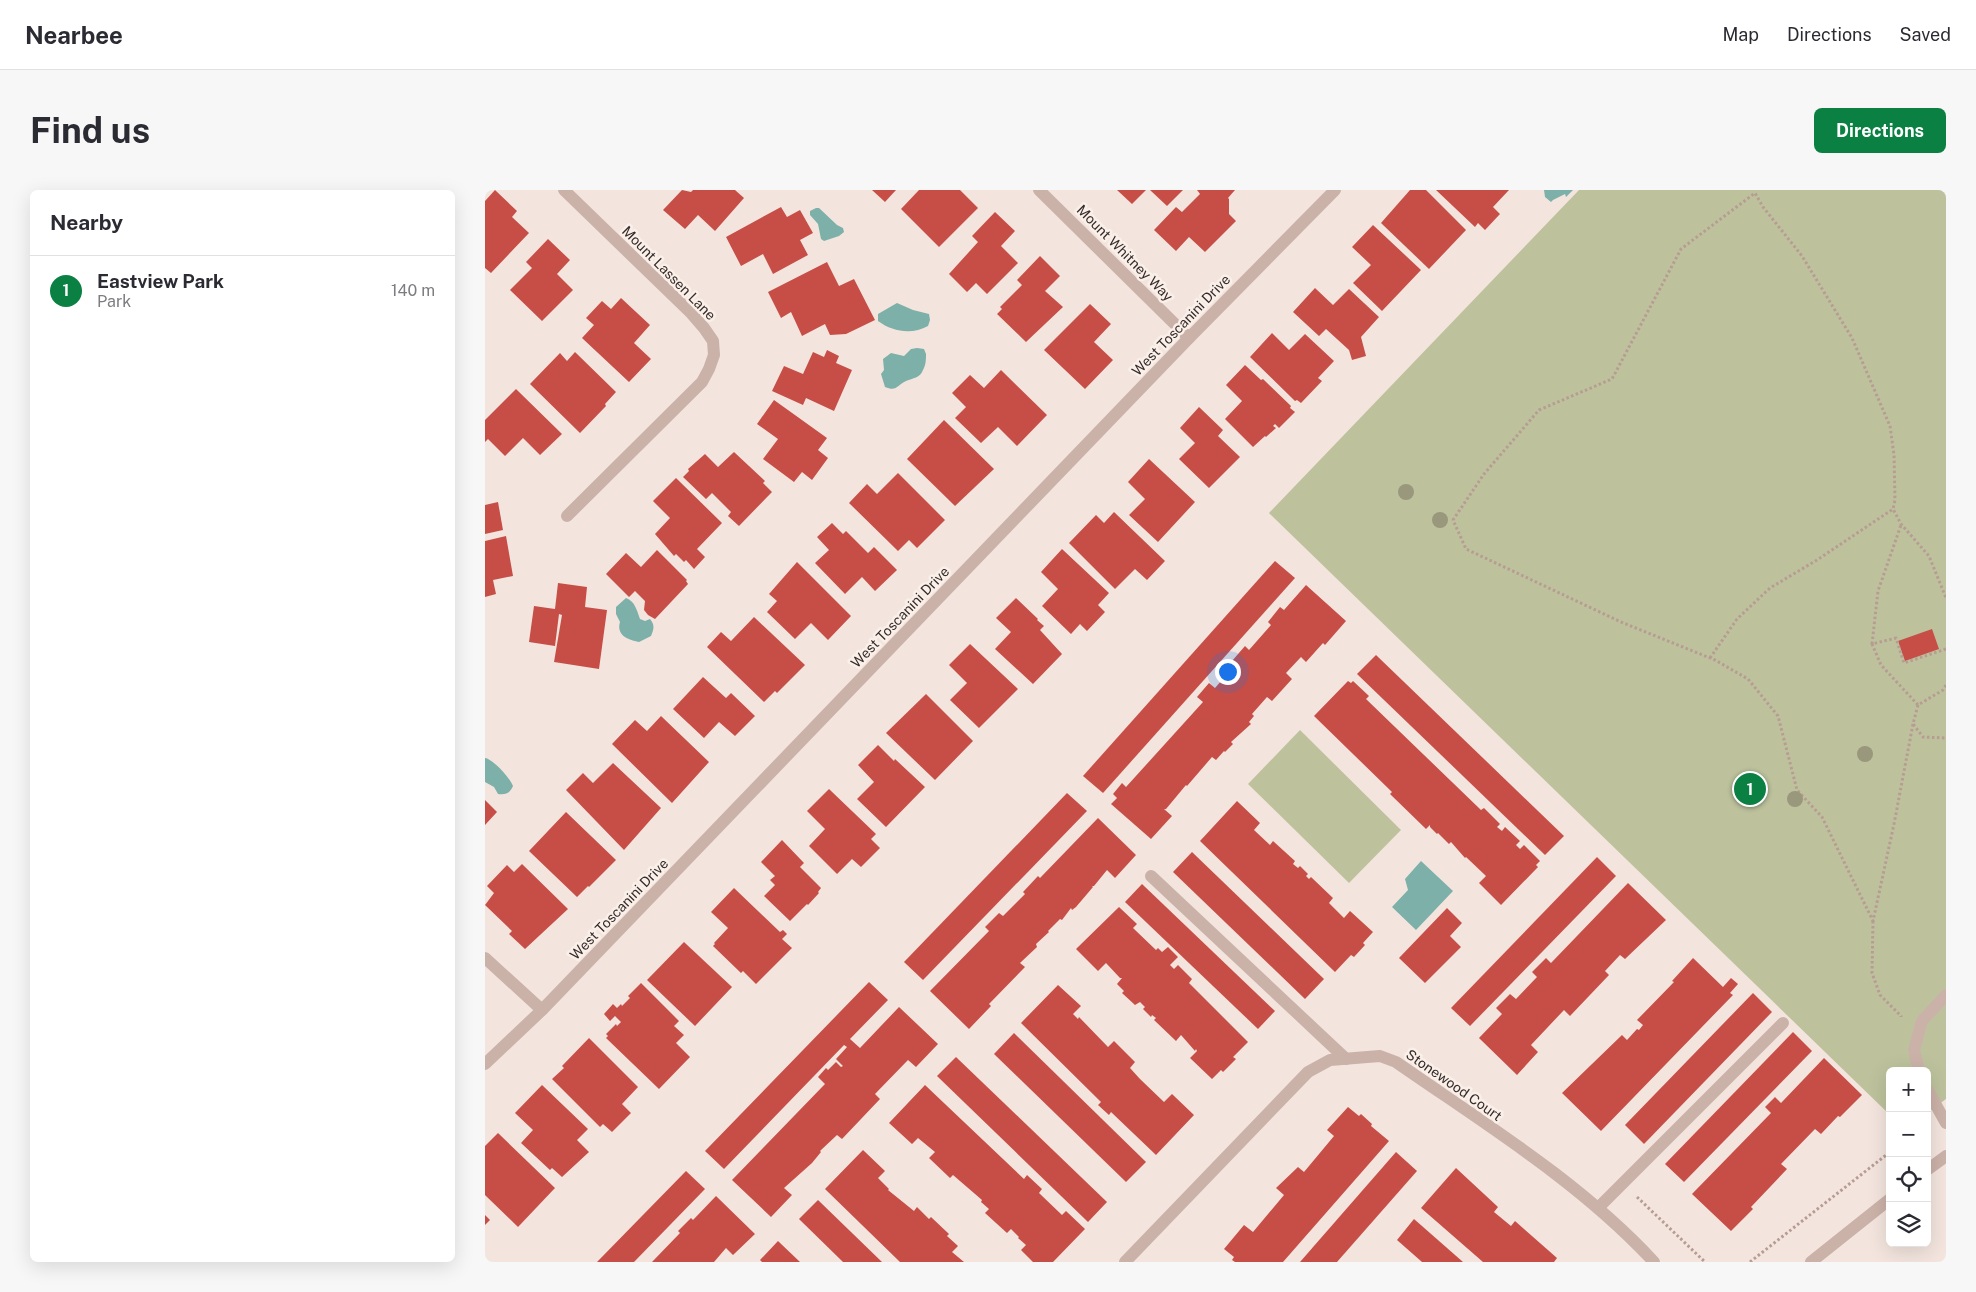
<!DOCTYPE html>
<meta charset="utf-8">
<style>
:root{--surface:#fff;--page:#f7f7f7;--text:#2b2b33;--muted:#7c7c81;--line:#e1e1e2;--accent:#0b8043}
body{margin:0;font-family:"Public Sans",sans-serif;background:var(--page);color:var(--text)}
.controls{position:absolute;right:15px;bottom:15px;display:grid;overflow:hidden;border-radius:8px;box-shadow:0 5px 20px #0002}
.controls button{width:45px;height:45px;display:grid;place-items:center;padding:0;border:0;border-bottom:1px solid var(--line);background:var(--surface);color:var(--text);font:25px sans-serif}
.you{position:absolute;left:742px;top:481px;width:18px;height:18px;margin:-12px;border:4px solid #fff;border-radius:50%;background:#1a73e8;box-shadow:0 0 0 8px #1a73e833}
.badge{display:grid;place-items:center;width:32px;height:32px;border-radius:50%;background:var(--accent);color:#fff;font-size:16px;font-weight:700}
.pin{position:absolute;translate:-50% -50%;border:2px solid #fff;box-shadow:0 1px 5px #0006}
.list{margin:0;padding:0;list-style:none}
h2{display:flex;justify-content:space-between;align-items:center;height:65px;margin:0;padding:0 20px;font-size:21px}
h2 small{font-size:16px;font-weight:400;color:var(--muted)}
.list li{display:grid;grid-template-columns:32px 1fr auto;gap:15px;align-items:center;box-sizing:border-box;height:70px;padding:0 20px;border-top:1px solid var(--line)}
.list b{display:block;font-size:19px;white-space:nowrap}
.list p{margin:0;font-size:16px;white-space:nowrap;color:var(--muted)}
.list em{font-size:16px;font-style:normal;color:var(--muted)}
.icon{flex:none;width:28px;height:28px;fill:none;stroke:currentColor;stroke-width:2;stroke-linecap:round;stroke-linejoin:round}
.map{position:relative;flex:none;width:1461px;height:1072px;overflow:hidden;border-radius:8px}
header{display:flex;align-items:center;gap:30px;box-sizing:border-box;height:70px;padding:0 25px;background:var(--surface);border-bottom:1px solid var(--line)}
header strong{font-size:24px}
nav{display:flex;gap:28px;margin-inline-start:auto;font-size:18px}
.intro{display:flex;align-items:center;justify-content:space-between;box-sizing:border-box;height:120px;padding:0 30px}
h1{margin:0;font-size:35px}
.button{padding:12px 22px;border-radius:8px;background:var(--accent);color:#fff;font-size:18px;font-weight:700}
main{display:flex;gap:30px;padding:0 30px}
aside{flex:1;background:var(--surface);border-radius:8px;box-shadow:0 5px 20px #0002}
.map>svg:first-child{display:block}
</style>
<header>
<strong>Nearbee</strong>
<nav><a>Map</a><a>Directions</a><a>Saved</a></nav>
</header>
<div class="intro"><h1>Find us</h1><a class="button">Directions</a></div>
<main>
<aside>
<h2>Nearby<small></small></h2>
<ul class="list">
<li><span class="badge">1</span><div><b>Eastview Park</b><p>Park</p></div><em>140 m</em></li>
</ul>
</aside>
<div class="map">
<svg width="1461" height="1072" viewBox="0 0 1461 1072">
<rect width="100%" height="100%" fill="#f3e5de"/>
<!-- green -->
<g fill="#bdc29d">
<polygon points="1094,0 1461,0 1461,909 1442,923 1442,881 1405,881 1405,925 784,323"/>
<polygon points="815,540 916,640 864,693 763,594"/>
</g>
<!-- water -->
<g fill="#7cb0a9">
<polygon points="1059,0 1088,0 1081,7 1080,4 1068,10 1066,12 1060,7"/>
<polygon points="331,18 334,18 352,35 358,38 359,42 354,46 339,51 336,49 333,34 325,25 325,21"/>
<path d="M412,113l16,7 16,4 1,6 -2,6c-16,9 -35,6 -50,-5v-7z"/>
<path d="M432,158l7,1 2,5c0,5 0,11 -3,16 -3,8 -10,8 -17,11 -9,4 -9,11 -21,6l-4,-13 3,-4 -1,-11 8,-6 13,3 7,-7z"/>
<path d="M141,408c9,3 11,13 14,21l5,2 5,-2c5,6 4,10 1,17l-12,6c-11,-2 -23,-7 -19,-20l-4,-8v-7z"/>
<path d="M0,568c8,1 25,20 28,28 -3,7 -7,9 -15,8l-4,-7 -9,-5z"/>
<polygon points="936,671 968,701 931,740 907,717 923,700 920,689"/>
</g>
<!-- building -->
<g fill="#c74e47">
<polygon points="10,0 32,21 27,27 44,43 6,83 0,78 0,11"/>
<polygon points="197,0 206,2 208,0 250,0 259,8 230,41 213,25 200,39 178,20"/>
<polygon points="387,0 411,0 400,12"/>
<polygon points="434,0 475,0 493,18 454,57 416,19"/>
<polygon points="632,0 661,0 647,14"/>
<polygon points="665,0 698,0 682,16"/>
<polygon points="712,0 750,0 743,8 744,9 744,24 751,31 720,62 704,47 691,61 669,40 691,17 697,22 715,4"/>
<polygon points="925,0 941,0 981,40 944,79 896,33"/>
<polygon points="951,0 1024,0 1008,17 1015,24 1000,40 993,33 990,37"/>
<polygon points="296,17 302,27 315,20 328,43 315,50 323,65 288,84 278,64 256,76 241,47"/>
<polygon points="510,22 530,41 516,56 533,73 502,104 491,93 482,102 464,84 493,52 487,46"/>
<polygon points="888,35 936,80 897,121 868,93 886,75 867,57"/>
<polygon points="63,49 85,70 72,84 88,100 57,131 25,100 47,78 41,72"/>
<polygon points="555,66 575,86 560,101 578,117 541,152 512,124 517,119 515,117 537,95 532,90"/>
<polygon points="342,72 354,96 369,89 390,130 361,144 345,145 340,134 317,146 306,122 296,128 283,102"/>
<polygon points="830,98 848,115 864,99 894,127 876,147 881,166 867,170 864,160 841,139 834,146 808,122"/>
<polygon points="136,108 165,135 149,153 166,169 144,192 97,148 109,135 101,128 117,111 126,119"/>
<polygon points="605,114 626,134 609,152 628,170 600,199 559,160"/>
<polygon points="787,143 804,160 820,144 849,171 833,188 837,191 816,213 812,210 810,211 765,167"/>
<polygon points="342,160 354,166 351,173 367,180 349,221 321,208 318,215 287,201 299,176 318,184 328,162 339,167"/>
<polygon points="90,162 131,202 120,214 121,216 95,243 45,194 75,163 82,171"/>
<polygon points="760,175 776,190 778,189 806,216 805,218 810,222 794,238 790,234 788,236 791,238 781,247 780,246 768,257 740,229 757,211 741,195"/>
<polygon points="516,180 562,225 532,256 513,237 496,253 470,228 481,217 467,203 485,185 499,198"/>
<polygon points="31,199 77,244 55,265 38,248 20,266 3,249 0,252 0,230"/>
<polygon points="289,210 342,248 333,260 343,268 327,290 317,282 309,292 278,269 293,249 272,234"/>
<polygon points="714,217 738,240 733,246 755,267 724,298 694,269 710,253 695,238"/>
<polygon points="459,230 509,279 470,316 422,269"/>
<polygon points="249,262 280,291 278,293 287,302 254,336 243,326 246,322 227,303 221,309 198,287 204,281 203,279 220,264 233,277"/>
<polygon points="664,269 710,312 673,352 644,325 660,309 643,292"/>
<polygon points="413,283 460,330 432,358 424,350 413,361 364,313 382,294 392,304"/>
<polygon points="191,288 237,333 212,359 220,367 209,379 201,370 199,372 191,364 189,366 170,344 185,328 168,311"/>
<polygon points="13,312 18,340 0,344 0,315"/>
<polygon points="629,322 680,371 662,390 650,379 630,399 584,353 611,325 619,333"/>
<polygon points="347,333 358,344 361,341 383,363 389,357 412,380 390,401 377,387 360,404 330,373 344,360 332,347"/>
<polygon points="21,346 28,386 8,390 11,404 0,407 0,351"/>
<polygon points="577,359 624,403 613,415 620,422 602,441 595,434 586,444 557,416 573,399 556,382"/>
<polygon points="172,360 202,390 201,391 203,394 170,429 163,425 159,420 160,411 150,401 144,407 121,384 141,363 156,377"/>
<polygon points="790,371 810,388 618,603 598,586"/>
<polygon points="312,372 366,426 343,450 326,433 310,449 282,422 292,411 284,404"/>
<polygon points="73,393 102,397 100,417 122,420 114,479 69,472 77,425 74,424 70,456 44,452 49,416 70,419"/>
<polygon points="821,395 861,431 840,455 838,453 821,472 816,467 801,483 807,489 787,511 782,507 767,524 769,526 764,532 766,534 746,552 748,554 740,562 739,561 731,570 727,567 702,596 701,595 681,619 679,619 687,626 666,649 626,614 632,608 628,604 637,593 641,597 718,512 712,507 724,493 730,498 751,474 747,471 760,456 764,460 786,435 783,432 795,417 799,420"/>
<polygon points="531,408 553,429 552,430 559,436 555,440 577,464 548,494 510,459 526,442 511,428"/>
<polygon points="269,427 320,475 292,503 290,501 279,512 222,457 236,442 246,451"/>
<polygon points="1447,439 1454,459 1420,471 1413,451"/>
<polygon points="485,454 533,499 494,538 465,510 482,493 464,475"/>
<polygon points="891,465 1079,646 1060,665 872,484"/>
<polygon points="218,487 241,508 246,503 270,526 250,546 234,532 219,548 188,519"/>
<polygon points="863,491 866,493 868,491 884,506 881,509 996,620 999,618 1015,634 1012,637 1017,641 1020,637 1035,651 1031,655 1035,659 1039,655 1055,671 1051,675 1053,677 1016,715 994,693 1001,686 981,667 980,668 966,652 964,654 953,643 952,644 945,637 945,635 941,639 905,604 907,602 829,526"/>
<polygon points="441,504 488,551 450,590 401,543"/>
<polygon points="176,526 224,572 187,613 127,554 150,530 162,541"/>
<polygon points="393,555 409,571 410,569 440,597 401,637 372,609 389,592 373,575"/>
<polygon points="128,573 176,618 139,660 81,600 98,583 108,593"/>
<polygon points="344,599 391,644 386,649 395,658 376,677 367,669 352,684 324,656 340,639 322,621"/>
<polygon points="582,603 602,621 438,790 419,772"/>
<polygon points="0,610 12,622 0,635"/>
<polygon points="752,611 775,633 769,640 785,655 788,651 810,671 808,674 813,678 815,676 823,684 821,686 824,689 826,687 848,708 844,713 859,728 865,721 888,742 878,753 880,755 869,767 866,765 850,782 715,651"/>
<polygon points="81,622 131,670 104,697 103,696 92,707 44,661"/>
<polygon points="613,628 651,665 630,688 622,680 609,696 607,696 608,697 591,717 587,720 586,718 577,730 575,729 563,741 564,742 551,754 552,757 535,773 540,777 504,814 506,816 484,839 445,801 504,741 500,737 514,723 518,726 540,704 538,702 553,686 555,688"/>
<polygon points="297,650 319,673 315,677 336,698 333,702 334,703 323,715 322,714 305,731 279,706 290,695 285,690 290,686 276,672"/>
<polygon points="707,662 839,789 820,809 688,682"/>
<polygon points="1112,667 1131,686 985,836 966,818"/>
<polygon points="37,674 83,719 40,759 24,744 27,741 0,715 9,703 2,696 22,675 29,682"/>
<polygon points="1143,693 1181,730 1140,769 1135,765 1120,781 1124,785 1085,826 1079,820 1046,855 1053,862 1032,885 994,848 1017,824 1011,818 1025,804 1031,809 1052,787 1047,782 1061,768 1066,773"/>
<polygon points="657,694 790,821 773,839 640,712"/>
<polygon points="249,698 295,742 298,740 302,744 297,749 307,758 271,794 258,781 256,783 228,756 230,754 229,753 243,738 226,722"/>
<polygon points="634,717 652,734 648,738 671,760 673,758 677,762 683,757 693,767 685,775 689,779 693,775 707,789 704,793 763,852 748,867 751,869 738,882 736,880 727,889 705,868 712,861 711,859 710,861 696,845 691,851 669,830 671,828 667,825 666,827 658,819 660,817 655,812 650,815 637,803 639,801 632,794 637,788 635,788 621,773 613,781 591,759"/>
<polygon points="962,718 977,733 965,746 976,757 940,793 914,768"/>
<polygon points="199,752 247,797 210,836 162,790"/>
<polygon points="1208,768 1238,797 1246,788 1253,794 1245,803 1248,805 1116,941 1077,903 1137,845 1142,850 1152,839 1154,840 1158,835 1152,830 1189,792 1187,791"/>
<polygon points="384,792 403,810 365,849 375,858 414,817 453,854 431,877 423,870 390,904 395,909 357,949 352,945 335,961 336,962 327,973 299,998 307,1005 286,1027 247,990 340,894 333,887 341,878 343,880 351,872 356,877 358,876 351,869 362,857 359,855 239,979 220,961"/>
<polygon points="156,793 194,831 189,836 199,845 191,853 205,867 174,899 121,848 123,846 121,844 131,834 132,836 136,832 130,826 125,831 119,824 128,814 132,818 136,814 137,816 145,808 143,806"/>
<polygon points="573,795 596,816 588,824 593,829 594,827 623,857 629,851 650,872 645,878 655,889 679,912 687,904 709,925 671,965 626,922 624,925 613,915 616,912 536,833"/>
<polygon points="1268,803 1287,822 1159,954 1140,935"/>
<polygon points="1308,842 1327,861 1199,992 1180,974"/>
<polygon points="529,843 661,972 641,992 509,864"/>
<polygon points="104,848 153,897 137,914 146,923 127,942 118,934 115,937 67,889 79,878 77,876"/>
<polygon points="471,867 622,1012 603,1032 452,886"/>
<polygon points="1339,868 1377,905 1355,927 1353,926 1336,944 1330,939 1296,974 1302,979 1266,1017 1268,1019 1246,1041 1207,1004 1286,923 1280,917 1290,907 1296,913"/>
<polygon points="57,895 103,939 92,950 104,962 77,987 67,978 65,980 36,953 48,940 30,923"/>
<polygon points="440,895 539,989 542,985 557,999 554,1003 577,1025 581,1021 600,1039 568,1072 548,1072 536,1060 541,1055 533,1048 534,1047 526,1039 522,1043 500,1023 504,1019 496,1012 497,1010 468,985 465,988 444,968 450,962 433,948 427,954 404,933"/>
<polygon points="863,917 874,926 876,924 887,934 886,936 904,951 798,1072 750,1072 747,1070 749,1067 739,1059 759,1035 768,1042 799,1005 791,998 813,977 819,982 849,946 842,940"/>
<polygon points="13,943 70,998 33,1037 0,1005 0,956"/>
<polygon points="378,960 400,981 393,988 404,999 403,1000 429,1021 432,1017 444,1029 446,1027 464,1044 462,1046 473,1056 467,1062 479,1072 415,1072 340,999"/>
<polygon points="911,962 932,981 852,1072 815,1072"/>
<polygon points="971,978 1013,1017 1009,1022 1026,1036 1030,1031 1072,1068 1069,1072 998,1072 936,1018"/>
<polygon points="201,981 220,999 149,1072 112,1072"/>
<polygon points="231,1006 270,1044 248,1065 241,1058 229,1072 167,1072 195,1043 193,1041 206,1028 208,1030"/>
<polygon points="333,1010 397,1072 358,1072 314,1029"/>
<polygon points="0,1025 5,1030 0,1035"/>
<polygon points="929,1029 978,1072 937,1072 912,1050"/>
<polygon points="293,1051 315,1072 277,1072 275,1070"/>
</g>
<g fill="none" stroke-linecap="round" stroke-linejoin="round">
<!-- path -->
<g stroke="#b79c93" stroke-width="3" stroke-dasharray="2.5 2.5" stroke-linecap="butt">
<polyline points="1387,454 1393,401 1416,335"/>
<polyline points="1461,459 1419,473 1411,448 1387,454 1396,475 1433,515 1458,500 1461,495"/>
<polyline points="1225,468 1252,429 1285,398 1332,370 1408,319"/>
<polyline points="1433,515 1428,534 1438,547 1461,548"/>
<polyline points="1428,534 1409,634 1388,731 1337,627 1312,600 1293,526 1263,489 1230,470 1136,432 981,359 968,330 999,284 1054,220 1127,189 1196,59 1270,3 1278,17 1317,66 1367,148 1405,236 1409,265 1410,310 1408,319 1416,334 1444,366 1461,408"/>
<polyline points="1388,731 1387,783 1395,805 1416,826 1416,827"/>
<polyline points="1152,1007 1220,1072"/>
<polyline points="1265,1072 1405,962"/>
</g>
<!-- minor -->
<g stroke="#cbb2a9" stroke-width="12">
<polyline points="79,0 206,123 219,138 228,151 229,165 224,179 217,192 82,326"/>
<polyline points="554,0 704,148"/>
<polyline points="666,686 861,869"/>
<polyline points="0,768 57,820"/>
<polyline points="0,874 57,820 704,148 850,0"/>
<polyline points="1434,881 1429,860 1437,831 1461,805"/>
<polyline points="1442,899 1461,933"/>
<polyline points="1442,980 1461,966"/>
<polyline points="1113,1018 1298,833"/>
<path d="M640,1072l183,-190 22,-12 50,-4 16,6c89,62 184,120 258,200"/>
<polyline points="1326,1072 1405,1009"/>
</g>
</g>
<!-- trees -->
<g fill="#99977c">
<circle cx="921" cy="302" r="8"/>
<circle cx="955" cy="330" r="8"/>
<circle cx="1380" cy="564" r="8"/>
<circle cx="1310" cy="609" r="8"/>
</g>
<g text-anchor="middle" stroke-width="5" stroke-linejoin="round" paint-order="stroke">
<!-- street labels -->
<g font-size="14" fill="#382b29" stroke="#faf0ea">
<text transform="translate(640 63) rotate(45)" y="5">Mount Whitney Way</text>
<text transform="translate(184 83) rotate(45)" y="5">Mount Lassen Lane</text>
<text transform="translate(696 135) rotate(-46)" y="5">West Toscanini Drive</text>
<text transform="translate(415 427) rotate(-46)" y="5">West Toscanini Drive</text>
<text transform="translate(134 719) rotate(-46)" y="5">West Toscanini Drive</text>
<text transform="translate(969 895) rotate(35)" y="5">Stonewood Court</text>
</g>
</g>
</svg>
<div class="controls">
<button>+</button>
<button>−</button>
<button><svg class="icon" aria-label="locate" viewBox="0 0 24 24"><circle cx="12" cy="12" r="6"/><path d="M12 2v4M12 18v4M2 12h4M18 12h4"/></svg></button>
<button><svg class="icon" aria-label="layers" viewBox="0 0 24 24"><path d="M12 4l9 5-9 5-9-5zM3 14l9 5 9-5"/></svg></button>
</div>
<div class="you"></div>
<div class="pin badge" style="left:1265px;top:599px">1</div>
</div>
</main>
